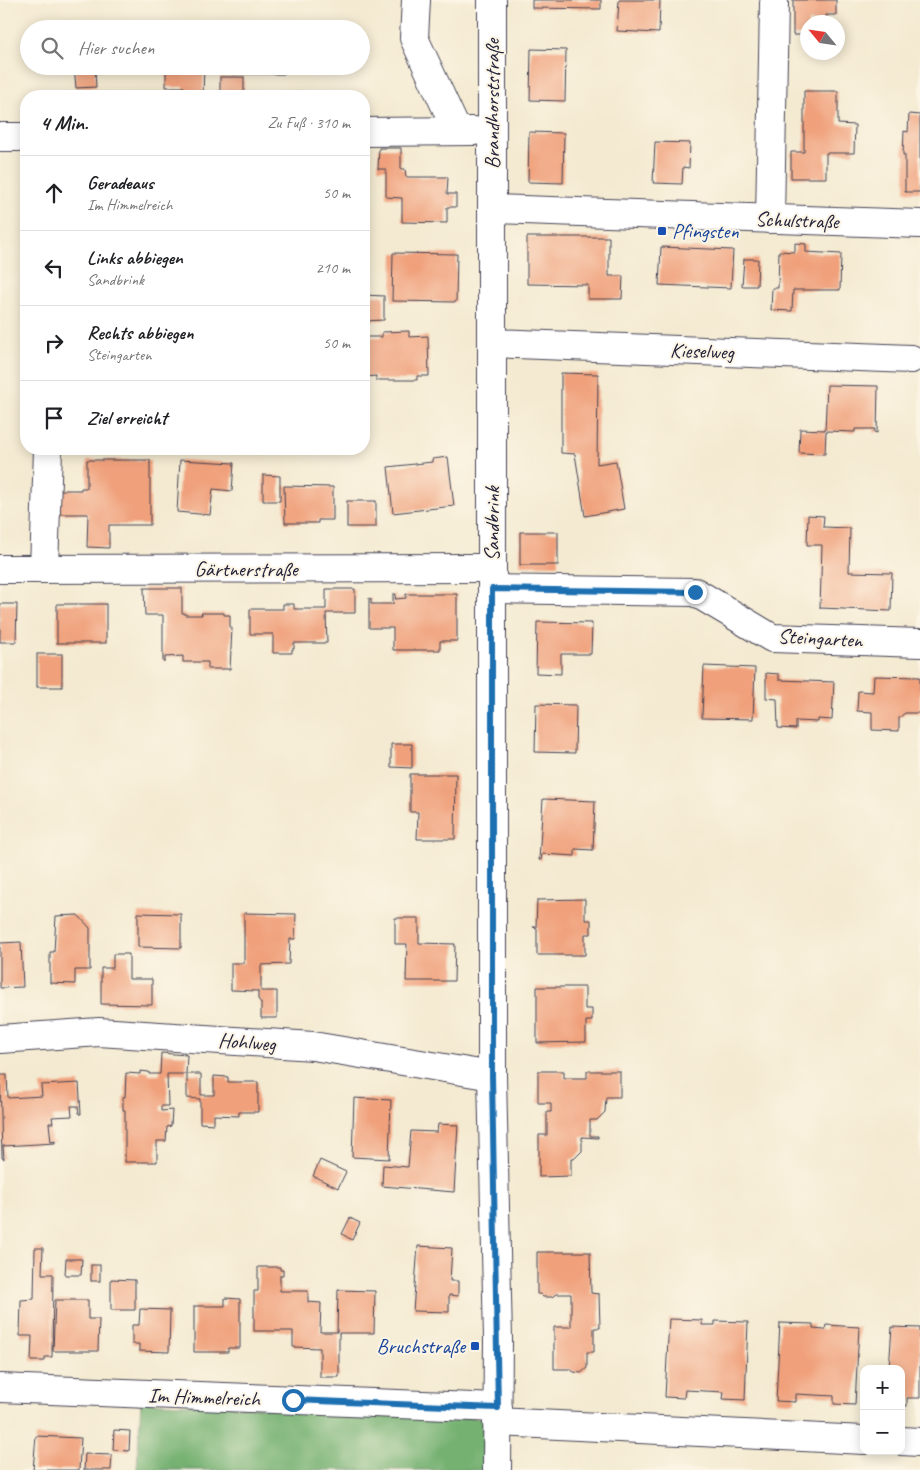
<!DOCTYPE html>
<html lang="de">
<meta charset="utf-8">
<style>
:root{--surface:#fff;--page:#f6f6f6;--text:#202124;--muted:#757577;--line:#e0e0e0}
body{margin:0;font-family:Caveat,sans-serif;background:var(--page);color:var(--text)}
.controls{position:absolute;right:15px;bottom:15px;display:grid;overflow:hidden;border-radius:10px;box-shadow:0 2px 12px #0003}
.controls button{width:45px;height:45px;display:grid;place-items:center;padding:0;border:0;border-bottom:1px solid var(--line);background:var(--surface);color:var(--text);font:25px sans-serif}
.compass{position:absolute;left:800px;top:15px;width:45px;height:45px;border-radius:50%;background:var(--surface);box-shadow:0 2px 12px #0003;rotate:299deg}
.stop{position:absolute;width:15px;height:15px;margin:-11px;border:4px solid #1f6fb2;border-radius:50%;background:#fff}
.stop.end{background:#1f6fb2;border-color:#fff;box-shadow:0 1px 5px #0008}
.list{margin:0;padding:0;list-style:none}
h2{display:flex;justify-content:space-between;align-items:center;height:65px;margin:0;padding:0 20px;font-size:21px}
h2 small{font-size:16px;font-weight:400;color:var(--muted)}
.list li{display:grid;grid-template-columns:32px 1fr auto;gap:15px;align-items:center;box-sizing:border-box;height:75px;padding:0 20px;border-top:1px solid var(--line)}
.list b{display:block;font-size:19px;white-space:nowrap}
.list p{margin:0;font-size:16px;white-space:nowrap;color:var(--muted)}
.list em{font-size:16px;font-style:normal;color:var(--muted)}
.icon{flex:none;width:28px;height:28px;fill:none;stroke:currentColor;stroke-width:2;stroke-linecap:round;stroke-linejoin:round}
.map{position:relative;flex:none;width:920px;height:1470px;overflow:hidden}
.search{position:absolute;background:var(--surface);box-shadow:0 2px 12px #0003;left:20px;top:20px;width:350px;height:55px;display:flex;align-items:center;gap:12px;box-sizing:border-box;padding:0 18px;border-radius:28px;color:var(--muted);font-size:19px}
.panel{position:absolute;background:var(--surface);box-shadow:0 2px 12px #0003;left:20px;top:90px;width:350px;height:365px;border-radius:20px}
.map>svg:first-child{display:block}
</style>
<div class="map">
<svg width="920" height="1470" viewBox="0 0 920 1470">
<rect width="100%" height="100%" fill="#fcf5e5"/>
<filter id="ink" filterUnits="userSpaceOnUse"><feTurbulence type="fractalNoise" baseFrequency=".02" numOctaves="2"/><feDisplacementMap in="SourceGraphic" scale="10" xChannelSelector="R" yChannelSelector="G"/><feConvolveMatrix kernelMatrix="1 2 1 2 8 2 1 2 1" color-interpolation-filters="sRGB"/></filter>
<filter id="wash" filterUnits="userSpaceOnUse"><feTurbulence type="fractalNoise" baseFrequency=".0096" numOctaves="4" result="noise"/><feDisplacementMap in="SourceGraphic" scale="20" xChannelSelector="R" yChannelSelector="G"/><feGaussianBlur stdDeviation="1.12" result="paint"/><feColorMatrix in="noise" values="0 0 0 0 0 0 0 0 0 0 0 0 0 0 0 0 0 1.4 0 .05"/><feComposite in="paint" operator="in"/></filter>
<g filter="url(#wash)">
<rect width="100%" height="100%" fill="#f4ead1"/>
<!-- forest -->
<polygon fill="#74b171" stroke="#4b6a56" points="141,1402 488,1418 490,1470 137,1470"/>
<g id="blocks">
<!-- building -->
<g fill="#f0a17c">
<polygon points="532,0 601,0 601,9 532,8"/>
<polygon points="619,0 660,0 659,33 617,31"/>
<polygon points="793,0 836,0 836,15 826,15 827,22 808,22 808,35 793,35"/>
<polygon points="531,49 566,50 565,101 530,100"/>
<polygon points="74,66 101,66 101,70 95,70 96,87 76,88"/>
<polygon points="166,66 204,66 203,96 184,96 184,87 166,87"/>
<polygon points="233,66 284,66 284,74 232,74"/>
<rect x="220" y="77" width="24" height="19"/>
<polygon points="804,91 838,91 838,124 855,125 854,153 826,153 826,178 791,178 791,152 804,152"/>
<polygon points="909,114 920,115 920,192 905,192 905,155 903,155 904,131 908,132"/>
<polygon points="529,132 564,133 563,183 528,182"/>
<polygon points="655,142 690,143 689,168 683,167 682,184 653,183"/>
<polygon points="379,148 401,148 401,169 405,169 406,177 448,177 447,194 456,194 456,207 447,207 447,223 402,222 402,198 386,197 386,169 378,169"/>
<polygon points="527,237 609,237 609,276 623,276 622,299 588,299 588,285 527,284"/>
<polygon points="795,243 806,244 806,252 841,254 840,290 793,290 792,311 771,310 772,288 778,288 779,251 795,252"/>
<polygon points="661,247 733,250 731,288 659,285"/>
<polygon points="393,253 457,254 456,302 392,301"/>
<polygon points="744,259 758,259 757,286 742,286"/>
<polygon points="364,295 384,296 384,320 364,321"/>
<polygon points="409,331 409,337 428,336 429,376 417,376 417,380 376,380 376,376 365,377 364,337 382,337 382,332"/>
<polygon points="561,373 598,374 597,464 616,461 624,509 585,516 575,454 561,453"/>
<polygon points="827,385 878,386 877,433 874,432 875,429 855,429 855,432 826,431 825,454 799,453 800,429 825,430"/>
<polygon points="448,457 454,506 393,513 388,467 432,462 432,459"/>
<polygon points="87,460 150,460 150,525 109,525 109,548 87,547 88,514 59,514 59,490 81,490 81,488 87,488"/>
<polygon points="180,460 234,463 232,491 213,489 210,515 177,512"/>
<polygon points="263,475 280,476 280,501 263,501"/>
<polygon points="284,486 333,487 333,520 318,520 318,523 285,523"/>
<rect x="347" y="501" width="29" height="26"/>
<polygon points="808,515 824,516 823,527 850,528 849,572 892,573 891,611 820,608 822,545 807,545"/>
<rect x="520" y="532" width="38" height="33"/>
<polygon points="144,588 182,588 182,613 185,613 185,615 202,615 201,613 224,613 224,615 230,615 230,628 232,628 230,669 208,669 208,662 183,662 183,656 165,657 165,662 163,662 163,615 145,615"/>
<polygon points="326,589 355,589 355,613 326,613 327,643 294,643 294,649 292,649 292,653 273,653 273,634 250,634 250,609 283,609 283,604 294,604 294,609 326,609"/>
<polygon points="393,594 396,594 395,599 406,598 406,594 457,594 457,641 440,641 440,650 393,650 393,628 369,628 369,598 371,599 371,604 393,604"/>
<polygon points="0,604 17,604 16,642 0,642"/>
<rect x="57" y="604" width="49" height="39"/>
<polygon points="537,622 592,623 591,654 561,654 561,674 536,673"/>
<rect x="37" y="654" width="25" height="33"/>
<polygon points="704,666 755,668 753,719 702,718"/>
<polygon points="766,673 779,674 779,680 834,682 832,720 818,719 818,722 796,721 796,729 778,728 777,699 766,698"/>
<polygon points="874,676 920,677 920,713 905,713 899,718 899,731 872,730 872,712 857,711 858,691 873,692"/>
<polygon points="536,704 576,705 575,753 535,752"/>
<polygon points="391,744 412,744 412,768 391,767"/>
<polygon points="410,774 456,774 455,839 417,839 418,812 410,812"/>
<polygon points="543,799 595,801 593,850 575,849 575,856 542,854 541,860 539,860"/>
<polygon points="585,899 585,920 591,920 591,934 585,934 585,955 537,955 537,928 533,927 536,927 537,900"/>
<polygon points="138,913 181,914 181,948 138,947"/>
<polygon points="244,913 296,914 295,939 290,939 289,964 261,965 261,991 277,991 277,1018 261,1018 261,1003 258,999 258,991 231,990 231,963 244,963"/>
<polygon points="78,915 90,928 90,970 75,970 75,984 50,983 50,952 54,952 56,916"/>
<polygon points="395,918 419,918 419,943 455,944 454,981 406,981 407,944 395,944"/>
<polygon points="21,942 23,987 0,988 0,943"/>
<polygon points="113,954 129,954 129,979 152,979 152,1005 101,1004 101,968 113,968"/>
<polygon points="537,987 585,987 585,1009 592,1009 592,1021 586,1021 586,1042 537,1043"/>
<polygon points="161,1053 187,1055 186,1074 167,1074 168,1106 161,1106 161,1111 172,1110 171,1126 167,1127 166,1141 157,1141 157,1162 125,1162 125,1110 123,1110 123,1097 125,1097 126,1073 140,1074 140,1071 149,1072 149,1074 160,1074"/>
<polygon points="538,1071 564,1071 564,1078 587,1078 587,1071 620,1071 620,1097 606,1097 605,1112 597,1120 590,1120 590,1136 598,1136 598,1138 582,1137 582,1151 574,1159 571,1159 571,1176 539,1177 539,1135 547,1135 547,1112 551,1112 551,1103 538,1103"/>
<polygon points="187,1074 201,1074 201,1095 214,1095 214,1076 228,1077 228,1082 258,1082 258,1112 239,1112 239,1116 214,1115 214,1124 200,1123 200,1099 187,1098"/>
<polygon points="0,1075 7,1075 8,1098 42,1096 41,1085 79,1083 81,1114 79,1114 78,1106 71,1106 72,1116 52,1117 53,1123 49,1123 51,1142 55,1141 55,1143 3,1146 4,1159 2,1158"/>
<polygon points="354,1098 391,1100 389,1159 352,1157"/>
<polygon points="438,1124 458,1125 454,1192 382,1186 383,1165 408,1167 411,1131 437,1132"/>
<polygon points="320,1160 346,1172 338,1188 313,1176"/>
<polygon points="350,1218 360,1223 352,1240 342,1234"/>
<polygon points="418,1246 452,1248 450,1281 458,1281 458,1296 449,1295 449,1312 413,1311"/>
<polygon points="35,1248 43,1248 42,1274 53,1274 52,1357 45,1357 45,1361 31,1361 32,1336 20,1336 21,1300 34,1299"/>
<polygon points="537,1252 590,1252 591,1293 599,1294 600,1328 594,1328 594,1352 587,1352 587,1368 581,1373 574,1372 570,1369 554,1369 554,1327 571,1327 571,1294 556,1294 552,1297 543,1297 540,1294 537,1294"/>
<polygon points="66,1259 82,1259 81,1275 65,1275"/>
<rect x="91" y="1265" width="9" height="16"/>
<polygon points="258,1267 280,1267 280,1270 283,1270 283,1275 280,1275 280,1291 308,1291 308,1302 321,1303 320,1332 337,1332 338,1290 375,1291 374,1333 339,1333 339,1377 320,1377 320,1348 293,1347 293,1331 254,1331 254,1291 258,1291"/>
<polygon points="111,1279 135,1280 135,1310 111,1310"/>
<polygon points="225,1298 240,1299 240,1348 228,1348 228,1352 194,1352 194,1306 225,1306"/>
<polygon points="55,1300 88,1300 88,1319 99,1319 98,1351 53,1351"/>
<polygon points="140,1309 170,1310 169,1352 139,1351 139,1344 132,1344 132,1325 139,1325"/>
<polygon points="669,1319 702,1320 702,1325 715,1325 715,1321 748,1322 745,1400 723,1399 724,1392 685,1390 684,1398 665,1397"/>
<polygon points="780,1323 813,1324 813,1329 825,1330 826,1325 859,1327 855,1405 834,1404 834,1396 795,1394 795,1402 776,1401"/>
<polygon points="892,1327 920,1328 920,1398 907,1398 907,1406 901,1406 901,1369 889,1369"/>
<polygon points="114,1430 130,1431 129,1451 113,1450"/>
<polygon points="36,1436 81,1438 79,1470 33,1470"/>
<polygon points="85,1454 112,1455 111,1470 84,1470"/>
</g>
</g>
</g>
<g filter="url(#ink)">
<use href="#blocks" fill-opacity="0" stroke="#424052" stroke-width="1"/>
<g fill="none" stroke-linecap="round" stroke-linejoin="round">
<defs>
<g id="minor">
<polyline points="416,0 414,38 457,131"/>
<polyline points="492,0 492,1076 498,1339 497,1470"/>
<polyline points="364,132 474,131"/>
<polyline points="0,137 26,137"/>
<polyline points="493,209 920,224"/>
<polyline points="770,219 774,3"/>
<polyline points="492,343 911,359"/>
<polyline points="0,569 491,568"/>
<polyline points="44,569 48,449"/>
<polyline points="492,589 695,592 772,638 920,643"/>
<polyline points="0,1039 99,1032 313,1046 492,1076"/>
<polyline points="0,1388 498,1408"/>
<polyline points="497,1422 864,1440"/>
<polyline points="901,1441 920,1442"/>
</g>
</defs>
<!-- minor casing -->
<use href="#minor" stroke="#424052" stroke-width="30"/>
<!-- minor -->
<use href="#minor" stroke="#fff" stroke-width="28"/>
</g>
</g>
<g fill="none" stroke-linecap="round" stroke-linejoin="round" filter="url(#ink)">
<!-- route -->
<polyline stroke="#1f6fb2" stroke-width="6" points="293,1400 498,1408 492,1076 492,589 695,592"/>
</g>
<!-- markers -->
<g fill="#1a4fb4" stroke="#fcf5e5" stroke-width="2">
<rect x="657" y="226" width="10" height="10" rx="2.5"/>
<rect x="470" y="1341" width="10" height="10" rx="2.5"/>
</g>
<g text-anchor="middle" stroke-width="4" stroke-linejoin="round" paint-order="stroke">
<!-- street labels -->
<g font-size="21" fill="#22223b" stroke="#fcf5e5">
<text transform="translate(492 104) rotate(-90)" y="7">Brandhorststraße</text>
<text transform="translate(797 220) rotate(2)" y="7">Schulstraße</text>
<text transform="translate(702 351) rotate(2)" y="7">Kieselweg</text>
<text transform="translate(492 524) rotate(-90)" y="7">Sandbrink</text>
<text x="246" y="576">Gärtnerstraße</text>
<text transform="translate(820 638) rotate(3)" y="7">Steingarten</text>
<text transform="translate(247 1042) rotate(4)" y="7">Hohlweg</text>
<text transform="translate(204 1397) rotate(2)" y="7">Im Himmelreich</text>
</g>
<!-- transit labels -->
<g font-size="21" fill="#164399" stroke="#fcf5e5" text-anchor="start">
<text x="672" y="238">Pfingsten</text>
<text x="465" y="1353" text-anchor="end">Bruchstraße</text>
</g>
</g>
</svg>
<div class="controls">
<button>+</button>
<button>−</button>
</div>
<svg class="compass" viewBox="-18 -18 36 36"><path d="M0-13l5 13h-10z" fill="#e53935"/><path d="M0 13l5-13h-10z" fill="#757577"/></svg>
<div class="stop" style="left:293px;top:1400px"></div>
<div class="stop end" style="left:695px;top:592px"></div>
<div class="search"><svg class="icon" aria-label="search" viewBox="0 0 24 24"><circle cx="10" cy="10" r="6"/><path d="M15 15l6 6"/></svg>Hier suchen</div>
<section class="panel">
<h2>4 Min.<small>Zu Fuß · 310 m</small></h2>
<ul class="list">
<li><svg class="icon" aria-label="ahead" viewBox="0 0 24 24"><path d="M12 20V5M6 11l6-6 6 6"/></svg><div><b>Geradeaus</b><p>Im Himmelreich</p></div><em>50 m</em></li>
<li><svg class="icon" aria-label="left" viewBox="0 0 24 24"><path d="M17 20v-9H6M10 6l-5 5 5 5"/></svg><div><b>Links abbiegen</b><p>Sandbrink</p></div><em>210 m</em></li>
<li><svg class="icon" aria-label="right" viewBox="0 0 24 24"><path d="M7 20v-9h11M14 6l5 5-5 5"/></svg><div><b>Rechts abbiegen</b><p>Steingarten</p></div><em>50 m</em></li>
<li><svg class="icon" aria-label="arrive" viewBox="0 0 24 24"><path d="M6 21V4h12l-3 4 3 4H6"/></svg><div><b>Ziel erreicht</b></div></li>
</ul>
</section>
</div>
